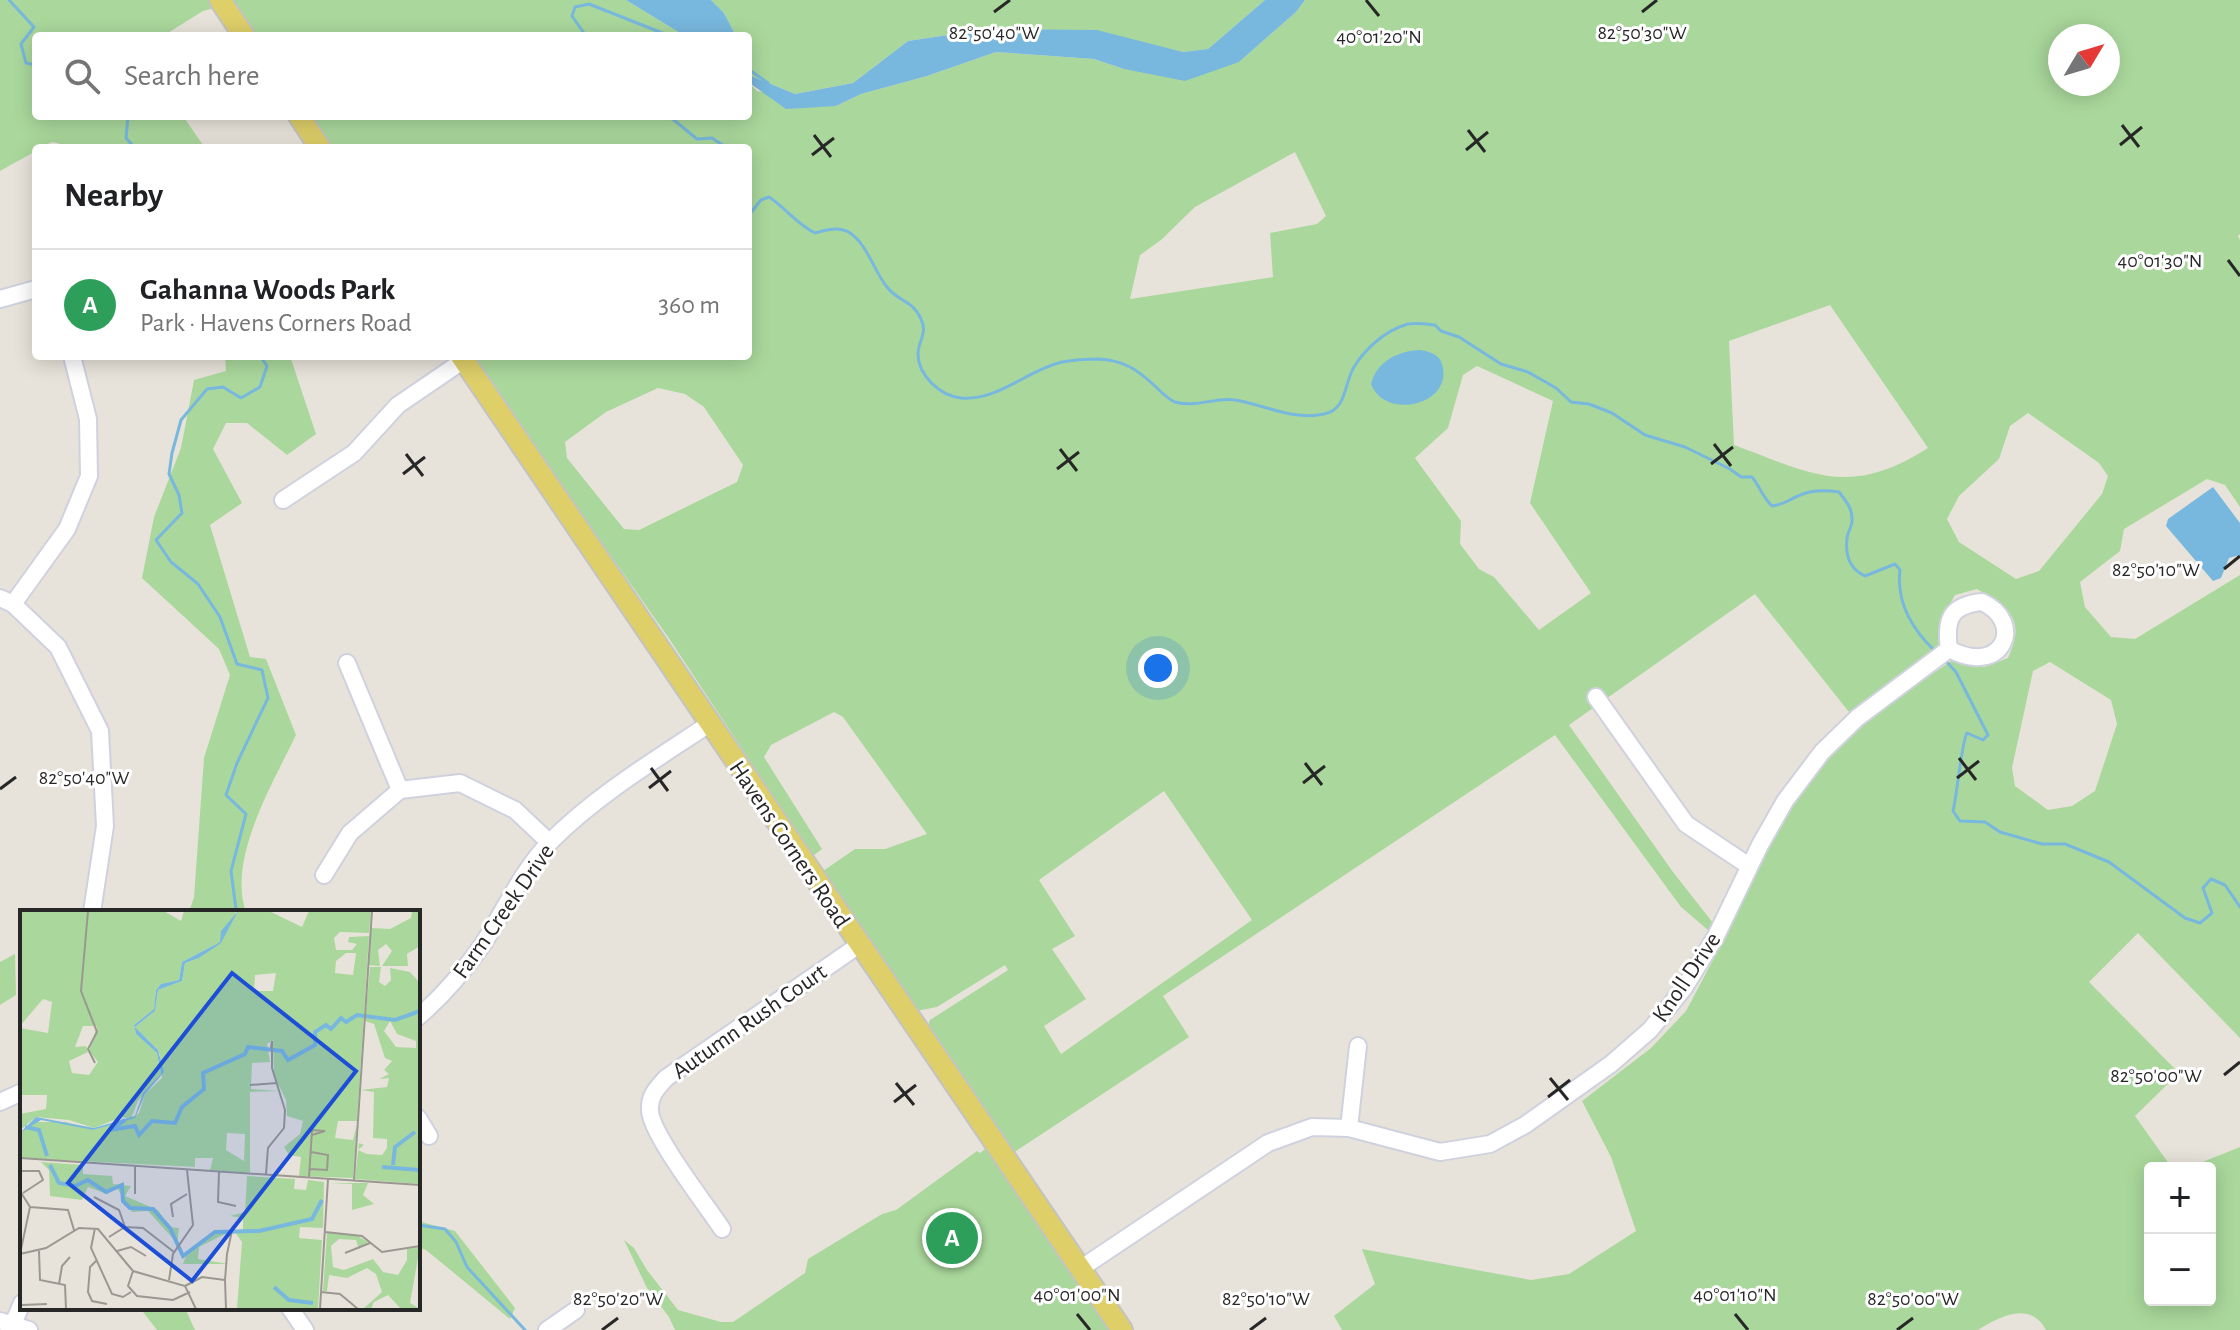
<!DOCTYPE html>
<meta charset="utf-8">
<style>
:root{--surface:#fff;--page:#f6f6f6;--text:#202124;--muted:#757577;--line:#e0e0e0;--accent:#7c3aed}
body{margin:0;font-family:"Alegreya Sans",sans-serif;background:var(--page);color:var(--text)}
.controls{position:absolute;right:24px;bottom:24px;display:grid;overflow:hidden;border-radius:8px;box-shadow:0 4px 20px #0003}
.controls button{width:72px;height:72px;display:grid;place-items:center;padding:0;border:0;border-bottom:2px solid var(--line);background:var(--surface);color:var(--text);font:40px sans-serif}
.compass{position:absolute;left:2048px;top:24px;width:72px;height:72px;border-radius:50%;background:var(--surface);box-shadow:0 4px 20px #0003;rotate:52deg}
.you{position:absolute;left:1158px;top:668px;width:28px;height:28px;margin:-20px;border:6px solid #fff;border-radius:50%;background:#1a73e8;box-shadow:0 0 0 12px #1a73e833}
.badge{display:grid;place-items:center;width:52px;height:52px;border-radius:50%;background:var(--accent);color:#fff;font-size:26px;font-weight:700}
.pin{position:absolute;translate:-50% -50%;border:4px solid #fff;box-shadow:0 2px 8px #0006}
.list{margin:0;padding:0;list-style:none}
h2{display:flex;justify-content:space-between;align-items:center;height:104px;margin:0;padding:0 32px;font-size:34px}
h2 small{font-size:26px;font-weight:400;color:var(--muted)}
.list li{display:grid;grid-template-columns:52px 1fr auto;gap:24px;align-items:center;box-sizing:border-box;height:112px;padding:0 32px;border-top:2px solid var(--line)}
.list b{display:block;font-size:30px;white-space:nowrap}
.list p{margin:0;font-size:26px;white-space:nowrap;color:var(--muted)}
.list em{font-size:26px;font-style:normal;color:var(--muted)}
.icon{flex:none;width:44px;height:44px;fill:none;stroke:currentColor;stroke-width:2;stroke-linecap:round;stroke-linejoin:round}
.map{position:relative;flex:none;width:2240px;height:1330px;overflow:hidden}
.search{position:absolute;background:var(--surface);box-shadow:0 4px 20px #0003;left:32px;top:32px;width:720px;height:88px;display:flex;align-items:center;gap:20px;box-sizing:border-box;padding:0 28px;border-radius:8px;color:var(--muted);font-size:30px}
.panel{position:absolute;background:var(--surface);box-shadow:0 4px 20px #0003;left:32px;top:144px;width:720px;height:216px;border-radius:8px}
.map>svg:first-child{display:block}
</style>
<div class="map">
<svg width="2240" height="1330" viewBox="0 0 2240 1330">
<rect width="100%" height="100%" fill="#e8e3da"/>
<!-- green -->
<g fill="#aad89c" fill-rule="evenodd">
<polygon points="0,0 213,0 218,7 203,11 163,36 36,36 36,116 183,116 205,148 75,148 53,142 36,148 36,151 0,171"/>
<polygon points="232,0 626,0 685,36 256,36"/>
<polygon points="711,0 1265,0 1208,49 1183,52 1150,45 1039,29 988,29 908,41 853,83 795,94 749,75 748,36 736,36 724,13"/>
<path d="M1305,0h935v234l-2,2 2,4v267l-15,-22 -18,-6 -83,50 -4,22 -40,31 5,25 26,30 24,2 105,-64v463l-102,-105 -49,49 90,91 -44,43 37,52h-22v132h60v-132h-16l6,-5 40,-16v183h-194c-16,-30 -47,-13 -68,0h-636l-8,-14 41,-32 -13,-35 169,31 38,-6 67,-43 -25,-74 -29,-56 69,-53 35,-37 36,-68 64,-131 49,-65 49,-39 67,-47 34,6 23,-9c18,-40 2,-48 -31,-69l-22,6 -14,25v23l-92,69 -94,-118 -186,131 104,147 40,51 -5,7 -27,-23 -126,-172 -392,261 26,41 -179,118 -83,-127 3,-8 78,-50 -3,-5 -68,42 -21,4 -93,-140 32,-22h30l42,-15 -84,-117 -9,-5 -63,33 -7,12 58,92 -9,7 -143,-216 -199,-284h277v-208h-416l-21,-32h437v-34l9,9 79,15 25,-12 66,-18 69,-24 98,7 30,10 20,2 95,-9 57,-50zM2060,36h48v48h-48zM1295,152l31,64 -9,8 -47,9 3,44 -143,22 10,-44 21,-15 34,-33zM1830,305l98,143c-79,50 -115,26 -194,-3l-5,-104zM1477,366l76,35 -23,102 61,90 -52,37 -45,-53 -15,-8 -19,-25 1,-23 -46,-63 33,-30 15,-53zM658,388l27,6 19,13 39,58 -6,17 -98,48 -15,-1 -57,-71 -2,-16 41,-30zM2028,413l71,50 9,13 -6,18 -63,77 -23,8 -57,-37 -12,-23 12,-23 40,-37 11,-33zM2050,662l61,38 6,24 -22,67 -23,15 -24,4 -33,-24 -3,-18 21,-97zM1164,791l88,129 -191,134 -17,-28 42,-27 -34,-50 23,-13 -36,-56z"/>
<path d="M225,356h65l26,78 -29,21 -40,-32h-21l-13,26 29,54 -32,22 40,132 16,2 30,76c-23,48 -69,124 -50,177h-57l5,-15 10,-139 26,-83 -11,-26 -77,-71 12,-61 27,-69 13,-68 32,-9z"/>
<polygon points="15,954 16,995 0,1005 0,962"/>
<polygon points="987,1142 1116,1330 675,1330 669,1317 647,1288 624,1240 634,1248 647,1270 678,1310 721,1322 733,1322 805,1273 808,1259 882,1214 896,1210 977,1151 980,1153 985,1149"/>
<polygon points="418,1221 455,1231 515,1308 510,1319 426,1250 418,1247"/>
<polygon points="140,1308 185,1308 195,1330 157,1330"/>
</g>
<!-- water -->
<g fill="#78b8de">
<polygon points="626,0 711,0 724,13 736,36 685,36"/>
<polygon points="1265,0 1305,0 1296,12 1239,62 1185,81 1124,69 1094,59 996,52 927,76 861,94 836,106 786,109 748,82 748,72 749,75 795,94 853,83 908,41 988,29 1097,30 1183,52 1208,49"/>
<path d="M1420,350c12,2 21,5 23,18 7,38 -59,52 -72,16 6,-23 27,-33 49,-34z"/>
<polygon points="2213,487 2240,523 2240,555 2229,558 2221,578 2213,581 2166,526 2168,519"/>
</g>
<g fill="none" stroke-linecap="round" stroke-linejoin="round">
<!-- stream -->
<g stroke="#78b8de" stroke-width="3">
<polyline points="9,0 34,27 21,44 26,63 36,65"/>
<polyline points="586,36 572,16 575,7 589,4 670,36"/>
<polyline points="748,69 768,83"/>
<polyline points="128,116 126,138 135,148"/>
<polyline points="669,116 697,139 712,138 727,148"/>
<path d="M748,216l13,-16 8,-3c17,11 27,27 46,36 11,-3 24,-7 35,0 17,11 24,38 37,54 11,15 25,12 34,32 7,14 -3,22 -3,35 0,21 22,42 43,44 38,3 66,-28 101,-36 11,-2 25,-3 36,-3 26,1 40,11 58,28 5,5 13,13 19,15 20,6 41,-5 60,-2 31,5 58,21 89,14 23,-4 20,-31 30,-47 11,-18 31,-36 51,-42 8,-3 21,-1 30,0l6,6 18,6 42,27 27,8 28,16 15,14 18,2 23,9 33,22 40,12 45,22 11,8h11c9,11 9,18 20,29 14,-2 14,-5 26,-10 12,-6 28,-6 41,-4 7,9 14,17 13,29 0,6 -5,12 -5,18 -2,17 3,30 18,37l30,-12 5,6c-4,33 12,59 35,81"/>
<path d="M1944,659l12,13 32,63 -5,5 -16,-7c-5,7 -10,62 -14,78l7,10 25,1 15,10 42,12h23l44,18 76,56 15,5 12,-10 -9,-25 8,-9 14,6 15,22"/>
<polyline points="234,912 236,909 231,871 246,814 226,795 237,763 268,698 262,670 237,664 220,617 198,584 171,562 156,540 182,513 179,495 169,474 172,453 181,420 207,389 223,387 241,398 260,387 267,366 260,356"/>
<polyline points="418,1225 445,1229 456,1242 467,1267 525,1330"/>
</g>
<defs>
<g id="minor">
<polyline points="0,299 36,289"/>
<polyline points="283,500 354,453 398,405 464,360"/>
<polyline points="0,598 13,604 58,647 100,731 105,826 92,912"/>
<path d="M1982,602c44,20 21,76 -33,47 -4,-29 1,-44 33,-47z"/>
<polyline points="13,604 67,529 89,476 88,419 72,356"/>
<polyline points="347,663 400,790"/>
<polyline points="1596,697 1686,824 1749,866"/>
<polyline points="324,875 350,833 400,790 460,783 515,810 549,842"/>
<path d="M418,1017c25,-21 46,-46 65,-73 22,-34 39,-74 68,-103 46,-46 104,-81 158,-117"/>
<polyline points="0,1102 22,1092"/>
<polyline points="418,1118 429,1136"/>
<polyline points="1349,1128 1358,1046"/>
<path d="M722,1229c-15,-23 -72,-96 -72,-119 -1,-14 7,-22 16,-32l193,-133"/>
<polyline points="1080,1269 1268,1143 1312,1127 1349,1128 1440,1152 1490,1144 1525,1125 1611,1064 1650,1030 1684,988 1716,936 1760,845 1785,801 1822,752 1857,718 1949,649"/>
<polyline points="290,1308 305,1330"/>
<polyline points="0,1321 29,1330"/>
<polyline points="13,1324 22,1303"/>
<polyline points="547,1330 576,1310"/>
</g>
<g id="major">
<polyline points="220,0 244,36"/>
<polyline points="299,116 320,148"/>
<polyline points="461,356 1122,1330"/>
</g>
</defs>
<!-- minor casing -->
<use href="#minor" stroke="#cfd1de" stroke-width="20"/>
<!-- major casing -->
<use href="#major" stroke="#c3c3c3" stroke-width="24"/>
<!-- minor -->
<use href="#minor" stroke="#fff" stroke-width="16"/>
<!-- major -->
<use href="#major" stroke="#decf69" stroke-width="20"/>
</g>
<!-- ticks -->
<path fill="none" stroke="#272727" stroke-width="3" d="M1366,0l13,16M994,12l16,-12M1642,12l15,-12M2122,125l17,22M1468,130l17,22M814,135l17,22M2120,145l22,-18M1466,150l22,-18M812,155l22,-17M2228,260l12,16M1714,444l17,22M1060,449l17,22M406,454l17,22M1711,464l22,-17M1057,469l22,-17M403,474l22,-17M2224,569l16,-13M1959,758l17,22M1305,763l17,22M651,768l17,23M1957,778l22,-17M1303,783l22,-17M649,788l22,-17M0,789l16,-12M2224,1075l16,-13M1550,1078l18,22M896,1083l18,22M1548,1097l22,-17M894,1102l22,-17M1077,1314l13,16M1735,1314l13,16M602,1330l16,-12M1250,1330l16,-12M1897,1330l16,-12"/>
<g text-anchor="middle" stroke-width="6" stroke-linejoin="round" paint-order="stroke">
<!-- street labels -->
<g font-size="24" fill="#272727" stroke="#fff">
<text transform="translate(790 844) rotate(56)" y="8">Havens Corners Road</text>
<text transform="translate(503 911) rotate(-55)" y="8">Farm Creek Drive</text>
<text transform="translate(1686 977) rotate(-56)" y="8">Knoll Drive</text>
<text transform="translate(749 1021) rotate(-35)" y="8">Autumn Rush Court</text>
</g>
</g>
<!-- overview -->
<g transform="translate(20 910)">
<rect width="400" height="400" fill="#e8e3da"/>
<path d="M0,1h144l17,10 3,-10h52l-1,4 3,-4h31l33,16 7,-16h62l-2,22 -29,-1 -6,6 2,12h16l5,-6 -9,-2 1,-5 20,-1 -12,185h-19l-3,17 18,2 4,-16 -4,54 -54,-2 2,-19 -12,-2 -5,-8 16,-13 3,-13 -16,-5 -1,-16 -12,-24 -1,-36 -6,4 3,18 -18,1 -1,26 29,2 -30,1v81l-40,-3 3,-12h-18v9l-175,-9v-25l13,-11h33l27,8 36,-11 -7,-2 -28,11 -25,-8 -33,-3 -16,13v-16l26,-5 1,-14h-27v-67l28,5 4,-31 -9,-3 -23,27zM198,33l-19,15 -14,5 -3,18 -24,9 -3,21 -20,16 23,23 2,5 2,23 -17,16 -6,19 -8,6 7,-18 23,-27 -4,-21 -21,-19 -2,-9 20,-16 2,-19 5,-6 18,-4 3,-18zM326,43h10l-3,22 -18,-2 1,-12zM256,63l-3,18h-19l1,-16zM63,116h14l-8,25 9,11 -9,13 -17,-2 -3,-12 19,-9 -2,-6 -11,1zM207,223l18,1 -1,27 -18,-11zM392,1h8v35l-13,8 1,12h-26l10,-15 -6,-7 -8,6 2,16 -11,-1 2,-37 19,1 21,-11zM350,57h11l-2,15 6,4 6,-6 -1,-12 20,4 10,11v201l-65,-5 4,-36 5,2 -6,5 9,4 15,1 5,-7v-9l-14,-1 1,-46 -13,-2 26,-3 2,-9 -10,1 10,-5 -5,-4 8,-9 -7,-3 -11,-34 -9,-3zM370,111l7,13 19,7v7l-20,-1 -12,-16zM21,252l42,3v9l29,2 1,8 18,2 -6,10 33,14 11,17 10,1 -2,15 -29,-32 -16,1 -15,-24 -10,6 -19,-7 -6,13 -32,-4 -1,-26zM227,266l48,3 -1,10 12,1 2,-10 16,2 -1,46 -23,-1 -1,11 23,2 -4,69h-81l5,-67 -8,-11 9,-2v-11l-13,-2 15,-4zM309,273h39l-5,12 11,9 -22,6v-26zM196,321l13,1 -30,15 -1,12 31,5h-46l4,-12zM307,323l29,2 12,7 -9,7 -3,-9 -17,-1 -8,7 2,21 11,3 29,-11 10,13 15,3 9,-15v-11l13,-2 -10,56 10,6h-19l-13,-14 -14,7 -3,7h-8l19,-17 -6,-18 -9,-6 -20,10 -18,-3 -2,16h-4z" fill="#aad89c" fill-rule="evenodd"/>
<path d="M218,1l-17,32 -22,15 -14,5 -3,18 -24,9 -3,21 -20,16 23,23 6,22 -19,22 -10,24 -42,12 -52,-10 -21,13 16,-16 58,11 41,-12 8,-23 18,-19 -4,-21 -21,-19 -2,-9 20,-16 2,-19 5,-6 18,-4 3,-18 38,-20 1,-11z" fill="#78b8de"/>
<path fill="none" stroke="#78b8de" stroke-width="4" d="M105,210l-15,10 25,-4 4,9 13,-14 23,2 7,-16 22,-18 -1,-16 42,-19 3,-7 34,4 6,9 27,-15v-13l11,-7 5,4 10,-11 5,4 11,-7 38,5 25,-9M5,217l14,3 8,26M30,255l9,18 16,3 13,-6 18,12 16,-7 1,16 7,7 23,1 17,19 13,28 32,-24 44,-1 53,-12 10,-19M373,255l2,-18 20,-15M362,257l38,3M254,377l15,13 24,3"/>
<path fill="none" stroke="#9b9892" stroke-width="2" d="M68,1l-7,80 16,41 -9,17 7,14M230,175l27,-2M0,248l400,27M290,259l17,1 1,-15 -17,-3M0,261h19l4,9 -20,13M199,262l-1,30 18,4M246,264l2,-26 16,-20 1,-18 -13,-42v-27l-1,7M289,267l3,-47 13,1 -13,4M334,270l18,-269M0,281l10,16 -10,47M115,284v-28M74,287l25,13 6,17M10,297l38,3 6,20M153,307l-2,-13 16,-10M75,318l-4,20 21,46 11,3 8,-5M305,322l37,4 20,16 38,-6M89,327l16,-10 18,1 31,24M19,341l1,29 25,5 1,24M97,341l14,-4 15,9M325,343l25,-10M0,344l26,-6 33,-20 19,1 35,42 52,15 11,23M207,344l6,-28M77,350l-7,7 -2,25 4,9 15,3M113,361l-5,15 9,10 36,4 17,-8M149,370l4,-26 20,-29 -6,-55M205,370l1,29M205,370l2,-26M39,374l3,-18 8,-9M165,376l17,-9 23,3M301,382l19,2 18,15M2,395l25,-1M300,399l8,-130"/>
<path fill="#1d4ed8" fill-opacity="0.15" stroke="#1d4ed8" stroke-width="4" d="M212,63l124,98 -164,210 -124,-98z"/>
<rect width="400" height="400" fill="none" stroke="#272727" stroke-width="4"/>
</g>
<g font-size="20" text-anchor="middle" fill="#272727" stroke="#fff" stroke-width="6" stroke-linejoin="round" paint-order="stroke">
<text x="994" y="39">82°50'40"W</text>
<text x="1642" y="39">82°50'30"W</text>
<text x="1379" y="43">40°01'20"N</text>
<text x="2160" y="267">40°01'30"N</text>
<text x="2156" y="576">82°50'10"W</text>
<text x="84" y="784">82°50'40"W</text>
<text x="2156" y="1082">82°50'00"W</text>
<text x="1077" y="1301">40°01'00"N</text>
<text x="1735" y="1301">40°01'10"N</text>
<text x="618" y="1305">82°50'20"W</text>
<text x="1266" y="1305">82°50'10"W</text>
<text x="1913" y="1305">82°50'00"W</text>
</g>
</svg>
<div class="controls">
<button>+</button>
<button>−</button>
</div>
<svg class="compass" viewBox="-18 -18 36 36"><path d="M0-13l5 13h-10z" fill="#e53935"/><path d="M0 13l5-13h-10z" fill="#757577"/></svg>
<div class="you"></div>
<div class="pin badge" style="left:952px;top:1238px;background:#2e9e5b">A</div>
<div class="search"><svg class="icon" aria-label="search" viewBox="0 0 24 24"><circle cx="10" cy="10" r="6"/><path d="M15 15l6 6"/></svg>Search here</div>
<section class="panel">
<h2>Nearby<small></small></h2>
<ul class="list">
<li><span class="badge" style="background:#2e9e5b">A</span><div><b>Gahanna Woods Park</b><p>Park · Havens Corners Road</p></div><em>360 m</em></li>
</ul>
</section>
</div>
